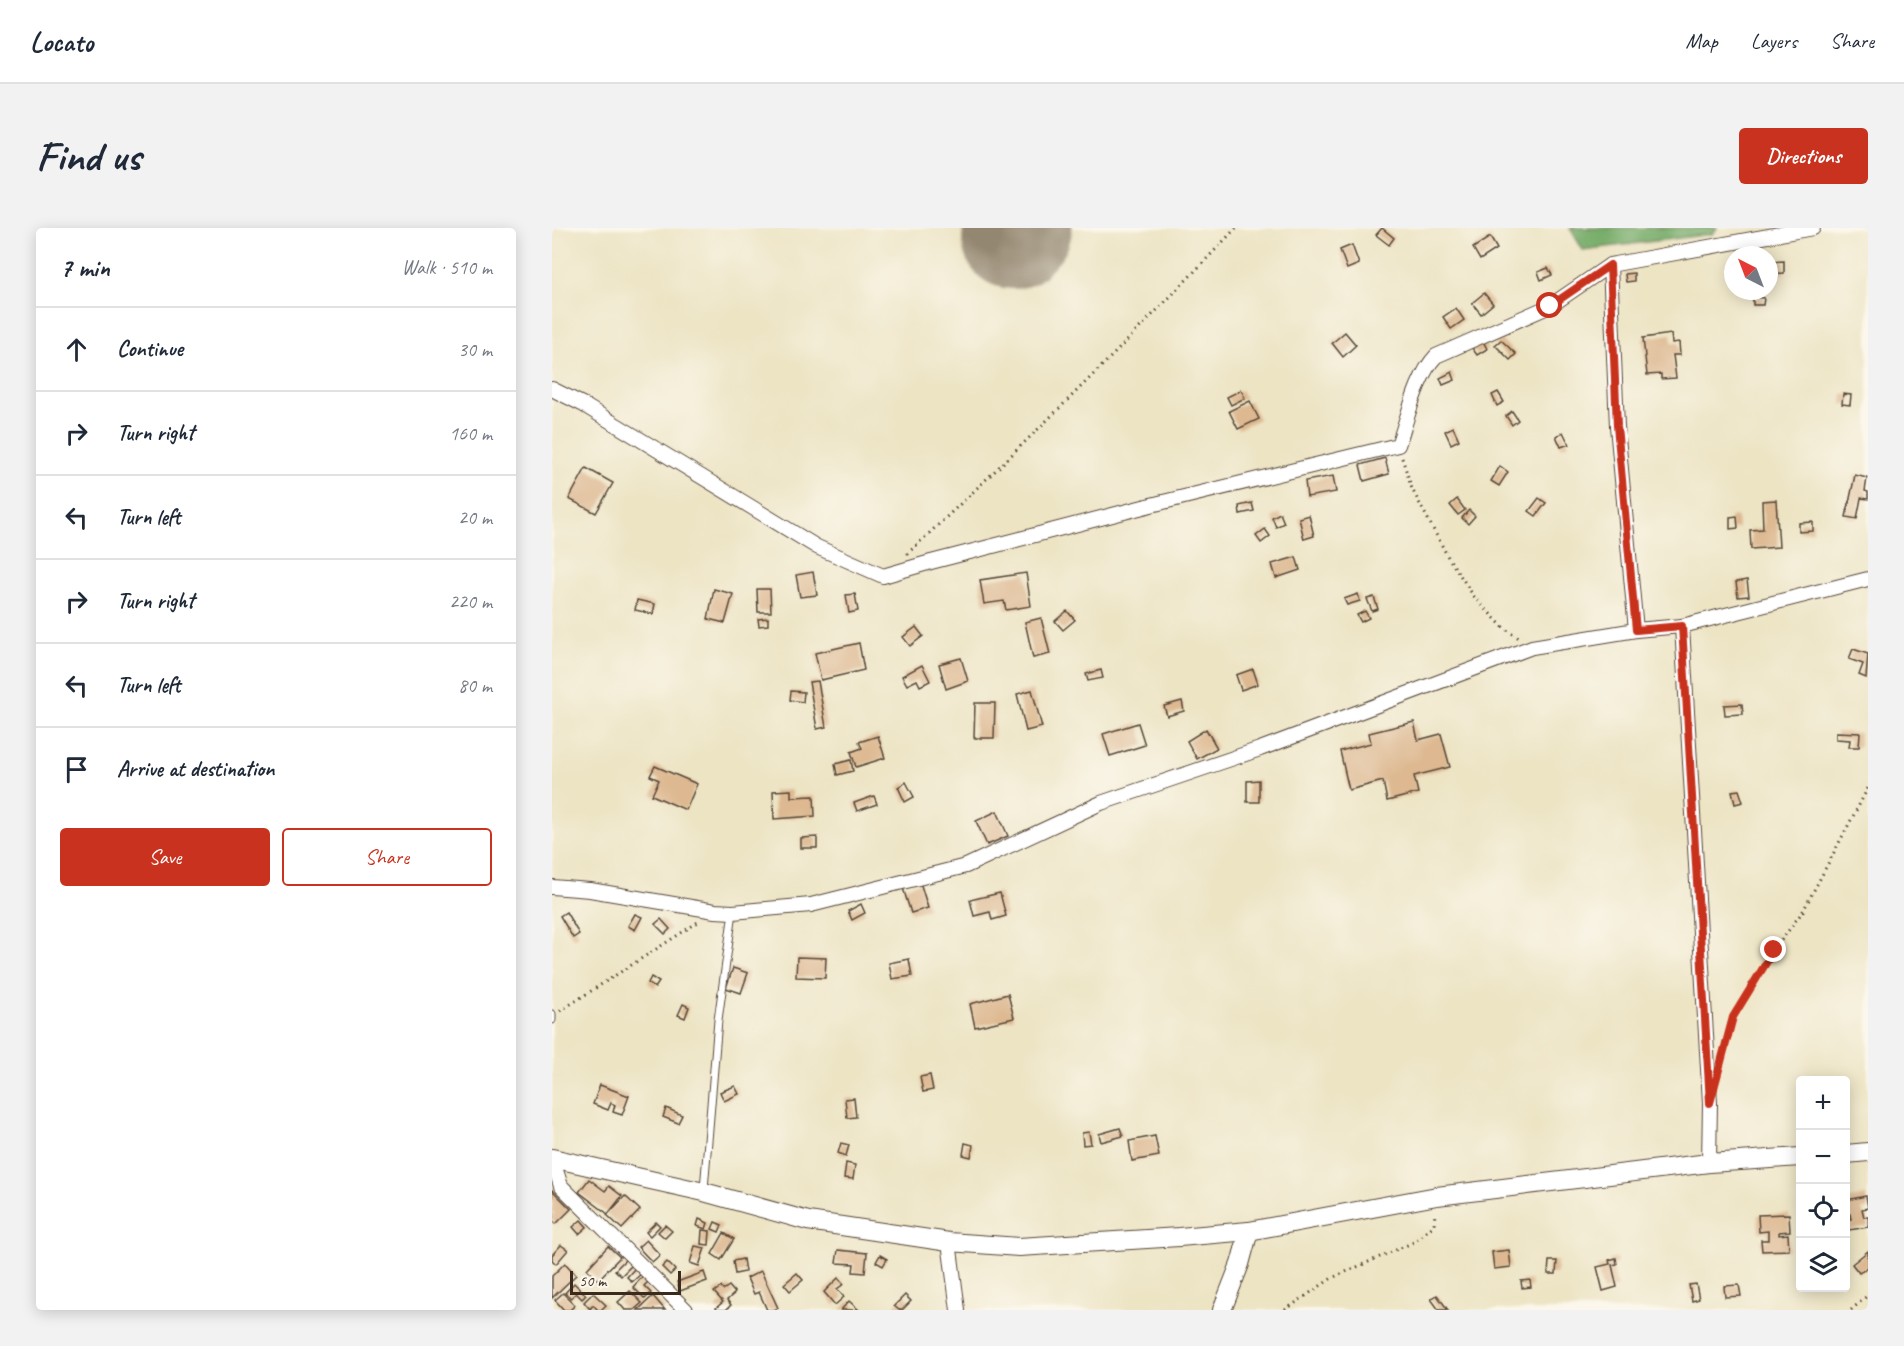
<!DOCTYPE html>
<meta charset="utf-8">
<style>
:root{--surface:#fff;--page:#f2f2f3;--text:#1f2937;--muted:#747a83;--line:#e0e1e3;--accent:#c8321e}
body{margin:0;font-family:Caveat,sans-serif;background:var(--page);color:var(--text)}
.controls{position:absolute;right:18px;bottom:18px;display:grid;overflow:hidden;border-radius:6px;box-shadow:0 3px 15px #0003}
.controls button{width:54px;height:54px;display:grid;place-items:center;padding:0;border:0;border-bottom:2px solid var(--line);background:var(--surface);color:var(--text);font:30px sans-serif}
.compass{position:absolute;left:1172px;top:18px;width:54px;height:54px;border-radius:50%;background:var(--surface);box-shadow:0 3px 15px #0003;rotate:318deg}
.scale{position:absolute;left:18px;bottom:15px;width:111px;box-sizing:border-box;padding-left:6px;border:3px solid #3b2a1e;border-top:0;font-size:16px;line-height:21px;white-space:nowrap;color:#3b2a1e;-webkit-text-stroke:4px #fbf7ec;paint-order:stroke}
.stop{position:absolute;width:18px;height:18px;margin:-14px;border:4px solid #c8321e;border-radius:50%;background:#fff}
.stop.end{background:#c8321e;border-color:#fff;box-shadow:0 2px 6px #0008}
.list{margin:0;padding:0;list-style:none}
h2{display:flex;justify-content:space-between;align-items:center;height:78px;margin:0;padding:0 24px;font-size:26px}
h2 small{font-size:20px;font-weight:400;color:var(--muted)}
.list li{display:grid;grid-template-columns:39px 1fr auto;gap:18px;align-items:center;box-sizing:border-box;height:84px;padding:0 24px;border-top:2px solid var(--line)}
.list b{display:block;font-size:22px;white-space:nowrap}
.list em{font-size:20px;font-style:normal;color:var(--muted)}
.actions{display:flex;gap:12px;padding:18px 24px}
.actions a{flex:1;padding:14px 0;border:2px solid var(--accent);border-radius:6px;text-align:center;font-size:21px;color:var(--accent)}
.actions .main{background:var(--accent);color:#fff}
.icon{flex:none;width:33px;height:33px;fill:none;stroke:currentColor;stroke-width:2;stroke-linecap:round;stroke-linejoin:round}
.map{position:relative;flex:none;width:1316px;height:1082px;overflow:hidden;border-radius:6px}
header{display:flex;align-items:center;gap:36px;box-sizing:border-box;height:84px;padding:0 30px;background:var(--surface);border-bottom:2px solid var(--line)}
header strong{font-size:28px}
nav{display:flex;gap:33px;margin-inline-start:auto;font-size:21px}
.intro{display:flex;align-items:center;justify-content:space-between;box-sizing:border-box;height:144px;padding:0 36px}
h1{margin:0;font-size:42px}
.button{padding:15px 27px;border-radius:6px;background:var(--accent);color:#fff;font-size:21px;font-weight:700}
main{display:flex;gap:36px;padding:0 36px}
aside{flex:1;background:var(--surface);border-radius:6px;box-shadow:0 3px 15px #0003}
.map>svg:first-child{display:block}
</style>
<header>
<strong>Locato</strong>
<nav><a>Map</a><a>Layers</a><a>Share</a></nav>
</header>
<div class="intro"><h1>Find us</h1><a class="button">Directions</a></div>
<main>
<aside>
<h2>7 min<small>Walk · 510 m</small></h2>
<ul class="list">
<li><svg class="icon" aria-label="ahead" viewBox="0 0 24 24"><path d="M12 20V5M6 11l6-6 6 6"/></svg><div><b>Continue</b></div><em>30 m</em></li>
<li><svg class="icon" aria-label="right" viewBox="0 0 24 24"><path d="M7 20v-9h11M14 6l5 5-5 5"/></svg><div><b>Turn right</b></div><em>160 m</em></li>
<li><svg class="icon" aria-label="left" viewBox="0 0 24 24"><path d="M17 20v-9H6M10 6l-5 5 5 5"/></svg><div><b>Turn left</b></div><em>20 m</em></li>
<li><svg class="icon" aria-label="right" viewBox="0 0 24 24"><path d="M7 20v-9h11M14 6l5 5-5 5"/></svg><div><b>Turn right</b></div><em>220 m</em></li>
<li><svg class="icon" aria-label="left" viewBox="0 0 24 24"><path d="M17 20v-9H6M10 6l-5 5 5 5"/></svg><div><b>Turn left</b></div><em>80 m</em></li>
<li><svg class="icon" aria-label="arrive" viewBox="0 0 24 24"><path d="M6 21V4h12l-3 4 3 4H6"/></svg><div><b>Arrive at destination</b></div></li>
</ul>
<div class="actions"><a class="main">Save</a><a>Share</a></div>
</aside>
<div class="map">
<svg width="1316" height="1082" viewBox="0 0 1316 1082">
<rect width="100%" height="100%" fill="#fbf7ec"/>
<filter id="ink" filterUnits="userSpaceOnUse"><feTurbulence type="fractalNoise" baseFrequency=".0167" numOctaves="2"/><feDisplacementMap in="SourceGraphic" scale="12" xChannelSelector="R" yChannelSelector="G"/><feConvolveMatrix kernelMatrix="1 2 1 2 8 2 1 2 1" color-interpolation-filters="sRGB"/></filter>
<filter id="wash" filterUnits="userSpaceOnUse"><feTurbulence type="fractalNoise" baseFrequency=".008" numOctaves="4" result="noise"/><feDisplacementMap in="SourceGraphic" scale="24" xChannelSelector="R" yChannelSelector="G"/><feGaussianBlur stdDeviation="1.35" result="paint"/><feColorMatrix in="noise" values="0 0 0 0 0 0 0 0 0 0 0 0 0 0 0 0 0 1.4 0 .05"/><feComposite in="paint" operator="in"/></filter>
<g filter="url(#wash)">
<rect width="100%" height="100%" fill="#ede4c4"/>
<!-- forest -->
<polygon fill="#75ab67" stroke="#586a42" stroke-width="1.5" points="1018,0 1165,0 1160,6 1031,22"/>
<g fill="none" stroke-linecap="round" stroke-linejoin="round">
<!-- runway -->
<polyline stroke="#948771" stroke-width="100" points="460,11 470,0"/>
</g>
<g id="blocks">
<!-- building -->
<g fill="#ddb890">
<polygon points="830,0 842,10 837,17 824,7"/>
<polygon points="938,9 945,21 928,32 921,20"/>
<polygon points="800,17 807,36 795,41 788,22"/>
<polygon points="1232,33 1232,45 1217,46 1217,34"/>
<polygon points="996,40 1000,47 989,52 986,44"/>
<polygon points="1082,45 1082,53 1074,54 1073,46"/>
<polygon points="932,65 941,76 929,86 920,75"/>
<polygon points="1201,69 1212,70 1211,77 1201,77"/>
<polygon points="904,80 912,92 899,101 891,89"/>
<polygon points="793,104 804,117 791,129 780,115"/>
<polygon points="1119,106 1120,115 1127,114 1128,127 1121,127 1124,150 1109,151 1109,146 1095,147 1091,110"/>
<polygon points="949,112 964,126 958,132 943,117"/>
<polygon points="931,113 935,121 925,127 920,120"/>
<polygon points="900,144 903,152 891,157 888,150"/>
<polygon points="689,162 693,170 679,177 675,169"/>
<polygon points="946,164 952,174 945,178 940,167"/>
<polygon points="1291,166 1299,167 1298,177 1290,176"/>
<polygon points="698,173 707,191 686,201 677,183"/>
<polygon points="960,183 966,192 960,197 954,188"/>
<polygon points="901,199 907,212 899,216 893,203"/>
<polygon points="1011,204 1017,216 1009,219 1004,208"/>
<polygon points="833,230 837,246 812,253 808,237"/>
<polygon points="948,238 956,244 947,258 939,253"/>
<polygon points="34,240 61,255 44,285 17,271"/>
<polygon points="1303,247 1315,250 1313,263 1316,264 1316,271 1309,270 1305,291 1294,289"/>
<polygon points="781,248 784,264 755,269 753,253"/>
<polygon points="987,270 994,275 984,288 977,283"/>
<polygon points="905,271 913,282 906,287 898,277"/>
<polygon points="1224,272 1227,319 1199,321 1198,302 1211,301 1210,273"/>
<polygon points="700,275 702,283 688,286 687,278"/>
<polygon points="917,282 923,288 916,296 910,290"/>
<polygon points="728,285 732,295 724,299 720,289"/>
<polygon points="757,287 762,308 752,311 747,290"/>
<polygon points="1185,288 1186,300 1178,301 1178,289"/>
<polygon points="1261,294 1261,303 1247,304 1247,295"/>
<polygon points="713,301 718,308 709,315 704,308"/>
<polygon points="744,329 748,342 724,350 720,336"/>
<polygon points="261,344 265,367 248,369 244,347"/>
<polygon points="474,345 479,378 454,382 452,373 432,376 428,352"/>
<polygon points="1195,352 1197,368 1186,369 1184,354"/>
<polygon points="162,361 181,366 173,395 156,391"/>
<polygon points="205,361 218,361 219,384 206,384"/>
<polygon points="303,366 306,383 297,385 294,367"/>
<polygon points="806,366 808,373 795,377 792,371"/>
<polygon points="822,369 826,381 820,383 815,371"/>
<polygon points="85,372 103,376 101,386 83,382"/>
<polygon points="515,383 523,392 511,402 503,393"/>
<polygon points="813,383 817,390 809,394 805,387"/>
<polygon points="216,390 216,397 207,398 206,391"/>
<polygon points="489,390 498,426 481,430 473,394"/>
<polygon points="364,399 371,408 358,418 351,409"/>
<polygon points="307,415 312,442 269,452 263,425"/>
<polygon points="1301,421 1316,426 1314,450 1307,447 1311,436 1297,431"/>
<polygon points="409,430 416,453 394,461 387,436"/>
<polygon points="370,437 378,453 368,458 365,452 355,457 350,448"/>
<polygon points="701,441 706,456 689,462 684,447"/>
<polygon points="549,442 551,450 536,453 534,446"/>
<polygon points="266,453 274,499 265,501 257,454"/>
<polygon points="480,462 490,499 474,503 465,466"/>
<polygon points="239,463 252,464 251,474 238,472"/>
<polygon points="630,473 632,483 615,488 612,478"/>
<polygon points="423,475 443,475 442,510 422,510"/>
<polygon points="1190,476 1191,486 1173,487 1172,477"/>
<polygon points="862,494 866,512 889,506 898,539 862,548 866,565 835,573 831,553 797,562 788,523 819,515 817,505"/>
<polygon points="586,495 593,517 558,528 551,506"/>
<polygon points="654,501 665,520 645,531 635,513"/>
<polygon points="1284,504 1308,505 1307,519 1297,519 1298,512 1284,511"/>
<polygon points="326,508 333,530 304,539 299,524 310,520 307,514"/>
<polygon points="299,532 301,543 285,547 283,536"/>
<polygon points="103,538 145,556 134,582 100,567 107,552 98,548"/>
<polygon points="707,552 707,574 695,574 695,553"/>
<polygon points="354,554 362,569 353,574 346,559"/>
<polygon points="239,562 239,569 262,568 263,588 222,591 221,563"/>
<polygon points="1187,562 1191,574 1183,576 1180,563"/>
<polygon points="322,568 325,576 305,583 302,575"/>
<polygon points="445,583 456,608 435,617 424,593"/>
<polygon points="265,609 265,620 249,620 249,610"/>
<polygon points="368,654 376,680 359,685 351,660"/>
<polygon points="448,665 454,688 440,692 438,684 422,688 418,672"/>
<polygon points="309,676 313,685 300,692 296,683"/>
<polygon points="14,684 27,706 21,710 8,688"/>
<polygon points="83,686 90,689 83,702 76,698"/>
<polygon points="109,691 118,701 113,706 103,696"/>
<polygon points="245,729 274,730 273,750 244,749"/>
<polygon points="357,731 360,748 340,751 337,735"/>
<polygon points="181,740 196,745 189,765 174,760"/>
<polygon points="99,749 107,754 103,760 96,755"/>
<polygon points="456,766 462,790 423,799 418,776"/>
<polygon points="131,776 137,779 133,790 126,787"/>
<polygon points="378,847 381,862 371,864 368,849"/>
<polygon points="48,857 77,868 70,887 61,884 63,877 59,875 56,882 41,876"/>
<polygon points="183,858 187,866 172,873 168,864"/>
<polygon points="302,870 304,889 295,890 293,871"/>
<polygon points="114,880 130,887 126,895 111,889"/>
<polygon points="568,900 571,908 549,914 547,906"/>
<polygon points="537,904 539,916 531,917 530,905"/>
<polygon points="603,908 607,928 580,933 577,913"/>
<polygon points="289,915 297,917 294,928 286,925"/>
<polygon points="413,915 421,917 419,929 411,927"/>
<polygon points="294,935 303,937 301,951 292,950"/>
<polygon points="37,951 53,963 57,958 70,968 56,986 27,964"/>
<polygon points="0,962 19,981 4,996 0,992 2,985 0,983"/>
<polygon points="73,968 88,982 70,1001 55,987"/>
<polygon points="1314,968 1316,980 1310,981 1312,989 1316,989 1316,999 1297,1002 1295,992 1299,991 1298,986 1295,985 1294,972"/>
<polygon points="1237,986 1238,1003 1227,1004 1227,1007 1236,1006 1237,1022 1210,1023 1209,1012 1216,1012 1216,1003 1207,1004 1206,987"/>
<polygon points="147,991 156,995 154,1001 145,998"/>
<polygon points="29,992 35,999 27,1006 21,999"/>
<polygon points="104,994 108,998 98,1008 94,1004"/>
<polygon points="163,994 170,997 167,1004 160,1001"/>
<polygon points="113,997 120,1003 113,1010 106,1004"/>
<polygon points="150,1002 158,1003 157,1017 149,1016"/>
<polygon points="172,1005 182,1011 169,1032 160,1026"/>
<polygon points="94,1012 108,1027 100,1034 86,1019"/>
<polygon points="9,1017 16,1022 4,1036 0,1032 0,1027"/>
<polygon points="56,1018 68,1029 46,1052 35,1041"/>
<polygon points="143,1018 153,1020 147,1038 138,1035"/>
<polygon points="286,1022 315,1025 313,1045 301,1044 302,1036 284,1035"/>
<polygon points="957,1022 959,1039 942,1041 940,1024"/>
<polygon points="1316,1023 1316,1039 1307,1045 1300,1036"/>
<polygon points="328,1027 335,1031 331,1038 324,1034"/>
<polygon points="1064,1030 1065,1036 1060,1037 1065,1059 1051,1063 1045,1039 1058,1036 1057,1032"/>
<polygon points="74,1031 80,1037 69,1048 63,1042"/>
<polygon points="191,1031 193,1044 183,1046 181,1033"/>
<polygon points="997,1033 1005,1033 1004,1046 996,1046"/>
<polygon points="115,1034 123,1042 118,1047 110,1039"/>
<polygon points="13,1035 24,1047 0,1070 0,1048"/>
<polygon points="83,1040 89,1046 80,1054 75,1049"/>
<polygon points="209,1043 226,1080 222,1082 215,1082 207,1064 202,1066 195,1050"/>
<polygon points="152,1044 155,1053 128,1063 125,1054"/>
<polygon points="245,1045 251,1052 238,1063 232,1056"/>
<polygon points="91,1048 96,1054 92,1058 99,1065 93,1071 81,1059"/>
<polygon points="286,1050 292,1056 285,1061 292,1069 283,1077 272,1064"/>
<polygon points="978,1052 979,1059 970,1060 969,1053"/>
<polygon points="22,1055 34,1067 30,1071 24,1065 19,1070 13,1065"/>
<polygon points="1144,1056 1147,1071 1140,1073 1137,1057"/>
<polygon points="1187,1057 1189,1068 1173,1069 1172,1058"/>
<polygon points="177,1058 183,1065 175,1072 179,1077 174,1082 165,1082 164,1080 171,1074 162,1064 169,1059 171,1062"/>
<polygon points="78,1063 90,1075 82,1082 73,1082 66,1074"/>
<polygon points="11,1065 23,1077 18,1082 12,1082 3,1072"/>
<polygon points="41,1065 54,1077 49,1082 46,1082 41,1077 38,1081 32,1074"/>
<polygon points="353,1067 359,1073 350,1082 347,1082 342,1078"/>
<polygon points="885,1067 896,1082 887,1082 879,1071"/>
<polygon points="101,1068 113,1082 86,1082"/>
<polygon points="297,1073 307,1082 289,1082"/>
</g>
</g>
</g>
<g filter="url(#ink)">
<use href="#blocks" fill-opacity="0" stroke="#564637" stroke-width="1.5"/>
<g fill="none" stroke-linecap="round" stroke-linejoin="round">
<defs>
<g id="lane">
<polyline points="0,786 0,792"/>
<polyline points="152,961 166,792 181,684"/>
</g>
<g id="street">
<path d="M0,161l30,15 235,143 66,29 48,-14 220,-57 247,-60c10,-27 18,-68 38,-89l114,-50 60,-41"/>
<polyline points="1130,398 1084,402 1065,198 1058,37 1261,0"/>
<polyline points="0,659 38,662 163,683 181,684 259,677 414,638 549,575 708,521 980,419 1084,402"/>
<polyline points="0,930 9,958 134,1082"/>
<polyline points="1157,935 1158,875 1130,398 1316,351"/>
<polyline points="397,1014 406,1082"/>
</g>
<g id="secondary">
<polyline points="1294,926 1316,924"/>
<polyline points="0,930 152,964 256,993 397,1014 467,1019 627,1009 697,1003 885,968 1157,935 1248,929"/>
<polyline points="670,1082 688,1036 697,1003"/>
</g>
</defs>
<!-- lane casing -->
<use href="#lane" stroke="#564637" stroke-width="9"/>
<!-- street casing -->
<use href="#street" stroke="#564637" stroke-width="16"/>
<!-- secondary casing -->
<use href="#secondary" stroke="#564637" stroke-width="20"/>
<!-- path -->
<g stroke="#564637" stroke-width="3" stroke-dasharray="1.5 4.5" stroke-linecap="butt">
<polyline points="850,230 860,261 896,329 923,370 952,400 967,410"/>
<path d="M355,326c113,-105 223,-214 329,-326"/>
<polyline points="8,783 146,694"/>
<polyline points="1170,829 1181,789 1222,722 1251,683 1316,560"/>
<polyline points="733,1082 780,1050 862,1014 882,997 883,985"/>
<polyline points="1299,1082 1316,1067"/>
</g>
<!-- lane -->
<use href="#lane" stroke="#fff" stroke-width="7"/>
<!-- street -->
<use href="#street" stroke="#fff" stroke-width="14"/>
<!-- secondary -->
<use href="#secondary" stroke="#fff" stroke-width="18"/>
</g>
</g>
<g fill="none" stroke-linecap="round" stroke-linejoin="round" filter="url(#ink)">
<!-- route -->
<polyline stroke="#c8321e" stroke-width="8" points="998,78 1058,37 1065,198 1084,402 1130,398 1158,875 1181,789 1222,722"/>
</g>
</svg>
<div class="controls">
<button>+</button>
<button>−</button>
<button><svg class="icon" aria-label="locate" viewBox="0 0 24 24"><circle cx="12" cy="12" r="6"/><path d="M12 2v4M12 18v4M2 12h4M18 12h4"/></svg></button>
<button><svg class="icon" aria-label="layers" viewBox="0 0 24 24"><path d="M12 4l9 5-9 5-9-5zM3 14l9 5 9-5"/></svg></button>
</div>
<svg class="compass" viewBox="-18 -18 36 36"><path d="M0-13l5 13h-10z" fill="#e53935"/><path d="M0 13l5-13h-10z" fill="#747a83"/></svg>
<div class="scale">50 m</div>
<div class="stop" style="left:998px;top:78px"></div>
<div class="stop end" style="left:1222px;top:722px"></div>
</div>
</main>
